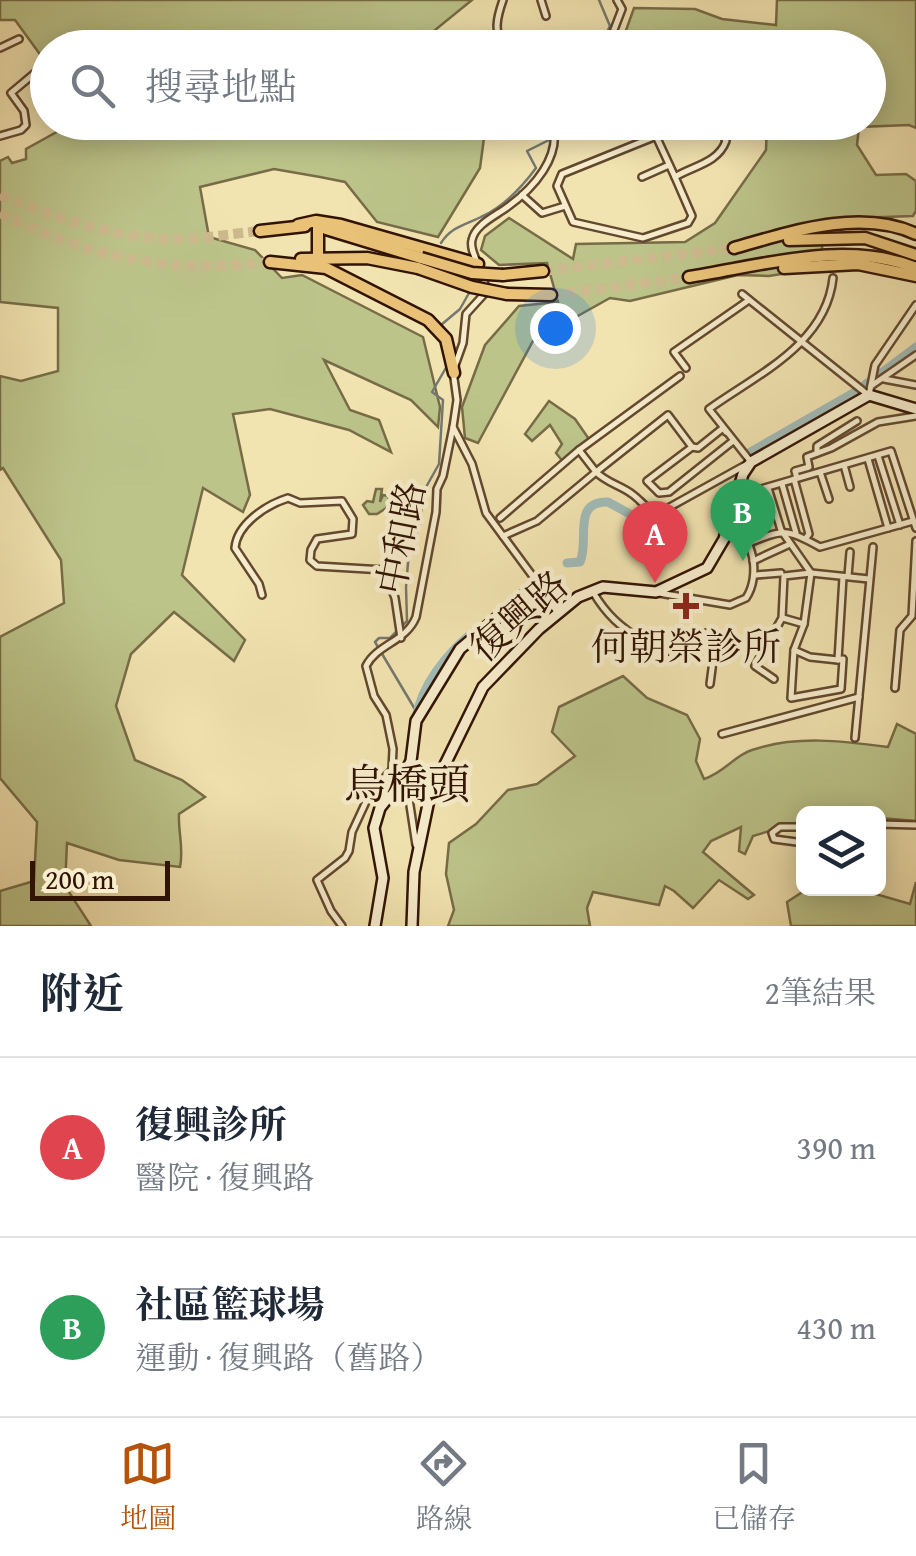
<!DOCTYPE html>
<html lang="zh-TW">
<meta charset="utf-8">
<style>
:root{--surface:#fff;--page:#f2f2f3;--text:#1f2937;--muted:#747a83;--line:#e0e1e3;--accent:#b45309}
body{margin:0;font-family:"Gentium Book Plus","Noto Serif TC",serif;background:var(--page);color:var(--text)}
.controls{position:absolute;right:30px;bottom:30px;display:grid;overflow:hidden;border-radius:15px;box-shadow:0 5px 25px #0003}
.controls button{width:90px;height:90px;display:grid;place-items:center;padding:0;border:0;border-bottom:2px solid var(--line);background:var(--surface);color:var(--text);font:50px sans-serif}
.scale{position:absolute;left:30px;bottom:25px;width:140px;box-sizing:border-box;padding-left:10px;border:5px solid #321404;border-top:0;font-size:28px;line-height:35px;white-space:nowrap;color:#321404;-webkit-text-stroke:8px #f7edcc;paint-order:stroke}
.you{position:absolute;left:555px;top:328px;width:35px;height:35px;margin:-25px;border:8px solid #fff;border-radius:50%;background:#1a73e8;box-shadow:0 0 0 15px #1a73e833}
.badge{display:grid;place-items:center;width:65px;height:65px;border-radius:50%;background:var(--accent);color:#fff;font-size:32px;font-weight:700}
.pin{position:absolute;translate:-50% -82px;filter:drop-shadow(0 2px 5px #0008)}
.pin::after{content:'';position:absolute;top:52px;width:35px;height:30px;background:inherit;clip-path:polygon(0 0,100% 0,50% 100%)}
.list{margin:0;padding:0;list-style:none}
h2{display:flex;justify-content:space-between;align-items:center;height:130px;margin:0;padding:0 40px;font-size:42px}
h2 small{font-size:32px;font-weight:400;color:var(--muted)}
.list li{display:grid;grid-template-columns:65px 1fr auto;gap:30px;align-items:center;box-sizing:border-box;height:180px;padding:0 40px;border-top:2px solid var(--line)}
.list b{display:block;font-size:38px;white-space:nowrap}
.list p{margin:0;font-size:32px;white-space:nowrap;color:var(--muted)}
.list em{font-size:32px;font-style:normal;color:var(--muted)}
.icon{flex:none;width:55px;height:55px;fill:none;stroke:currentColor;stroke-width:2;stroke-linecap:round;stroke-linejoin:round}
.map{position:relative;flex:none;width:916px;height:926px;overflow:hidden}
.search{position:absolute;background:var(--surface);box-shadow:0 5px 25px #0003;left:30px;right:30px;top:30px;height:110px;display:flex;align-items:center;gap:25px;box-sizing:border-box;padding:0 35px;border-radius:55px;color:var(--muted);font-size:38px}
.sheet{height:490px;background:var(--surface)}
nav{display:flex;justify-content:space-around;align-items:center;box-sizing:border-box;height:140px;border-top:2px solid var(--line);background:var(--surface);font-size:28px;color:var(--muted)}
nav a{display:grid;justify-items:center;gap:5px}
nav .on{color:var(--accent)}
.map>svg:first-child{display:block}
</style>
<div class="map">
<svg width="916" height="926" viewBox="0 0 916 926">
<rect width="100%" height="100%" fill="#f2e4b1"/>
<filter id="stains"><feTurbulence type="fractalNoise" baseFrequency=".002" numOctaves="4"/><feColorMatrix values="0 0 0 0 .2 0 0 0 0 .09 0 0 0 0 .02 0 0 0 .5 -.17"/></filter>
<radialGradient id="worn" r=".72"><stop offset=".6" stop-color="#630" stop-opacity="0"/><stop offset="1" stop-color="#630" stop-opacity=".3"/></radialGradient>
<!-- green -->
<g fill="#bcc48a" stroke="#776c47" stroke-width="2.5">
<polygon points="0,0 472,0 435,30 465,47 48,48 47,64 15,20 0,20"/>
<polygon points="777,0 916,0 916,128 909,125 859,127 857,145 876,175 906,174 916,181 916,211 913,216 825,219 820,268 769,276 738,275 630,301 610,298 533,341 478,443 465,438 462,407 485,345 519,306 558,302 547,263 499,265 481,250 485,236 509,218 573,259 576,244 685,242 715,223 766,150 767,123 868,122 868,48 620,47 634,8 695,9 722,19 776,25"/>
<path d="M73,123h413l-6,45 -42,69 -61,-15 -32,-40 -25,-5 -46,-8 -74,18 9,50 46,13 27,28 20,-3 121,62 17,70 -2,20 -27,-27 -87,-40 26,50 29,10 12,32 -42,-22 -79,-21 -37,5 17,81 -7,17 -40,-24 -21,87 63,65 -11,21 -60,-49 -43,42 -15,52 19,54 47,20 23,17 -26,17c-1,19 5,34 1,53l-61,-7 -52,-17 -2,43 26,40h-91v-35l34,-10 3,-59 -37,-44v-141l64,-34 -3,-43 -58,-92 -3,2v-94l21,5 37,-10v-63l-58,-6v-141l8,-4 4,6 14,-4v-10z"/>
<polygon points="549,401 575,419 591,442 564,463 556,453 562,444 550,425 532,441 525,434"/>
<polygon points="376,489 382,489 380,502 383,495 388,496 391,505 377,514 369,514 363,505 367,501 373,502"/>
<path d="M623,676l24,22 40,17 13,24 -4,22 8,18c21,-7 31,-24 48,-29 44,-15 91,-9 136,-3l9,-23 19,10v87l-37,-3 -1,-4h-74l-1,7 -50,15 -8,18 -6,-3 2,-24 -30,14 -8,11 51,43 -6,4 -29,-19 -26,28 -19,-17 -9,-5 -6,19 -66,-13 -6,16 3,18h-142l6,-16 -8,-36 3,-31 27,-19 32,-34 29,-6 38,-28 -23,-24 7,-25z"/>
<polygon points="916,882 916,926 791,926 787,902 807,889 855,888 910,904"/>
</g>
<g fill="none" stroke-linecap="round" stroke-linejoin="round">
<!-- stream -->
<g stroke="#757870" stroke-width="2.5">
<polyline points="599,48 610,26 599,0"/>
<path d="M441,243c10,-16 24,-18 40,-26 22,-10 41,-30 55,-49l-9,-17 22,-11 -3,-18"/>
<polyline points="441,325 460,309 469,293"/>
<polyline points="416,711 375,642 379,638 390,638 407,621 406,587 409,551 422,519 421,496 439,464 443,400 432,392 447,366"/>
</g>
<!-- river -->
<g stroke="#a1bbb8" stroke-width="9">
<polyline points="876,377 916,347"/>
<polyline points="864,386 867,383"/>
<polyline points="749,453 857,391"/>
<path d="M567,563l13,-1c10,-21 -9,-61 28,-60l69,38"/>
<path d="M416,719c5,-34 31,-65 56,-86"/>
</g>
<!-- primary-tunnel -->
<g stroke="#ccba8e" stroke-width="10" stroke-dasharray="10 5" stroke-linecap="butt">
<path d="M0,195c59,24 126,47 190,44 24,-2 47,-6 70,-8"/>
<path d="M0,213c90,45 170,61 270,49"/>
<polyline points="543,271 734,248"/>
<polyline points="551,295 689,277"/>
</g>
<defs>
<g id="street">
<path d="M503,0c-6,17 -10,32 1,48"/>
<polyline points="541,0 546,16"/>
<polyline points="0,48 19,39"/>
<polyline points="607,48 622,9 617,0"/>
<path d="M691,122l-129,52 -5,12 16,36 70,16 45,-15 4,-7 -17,-39c18,-11 43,-14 51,-36l-10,-19"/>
<polyline points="0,136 21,130 26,125 24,111 11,93 42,67"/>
<polyline points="656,136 675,177"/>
<polyline points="642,177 669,165"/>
<polyline points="522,195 542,213 565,206"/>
<path d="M478,264c-3,-7 -8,-16 -6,-24 3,-15 23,-24 34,-32 27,-19 57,-52 46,-86"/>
<polyline points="483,273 486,292 466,314 463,343 453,371 457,400 453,427 472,464 486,513 537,582"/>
<polyline points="742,294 867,394"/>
<polyline points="686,368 674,352 749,300"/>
<polyline points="884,379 916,385"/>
<polyline points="871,386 916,355"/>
<polyline points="869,395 875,365 916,305"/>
<polyline points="692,447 698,448 723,428 726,432"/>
<polyline points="579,450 596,472 668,415 692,447 647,481 659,493 669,492 733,441"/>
<polyline points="817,453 817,446 857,421"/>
<polyline points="878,456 900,525"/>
<polyline points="868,459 888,528"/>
<polyline points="844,465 850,487"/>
<polyline points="820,472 829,499"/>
<polyline points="797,478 795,471 809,467 807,457 831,448 878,422 916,416"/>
<polyline points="794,479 809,534 806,538"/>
<polyline points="782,484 796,533"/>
<polyline points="768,488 781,530 811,573"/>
<polyline points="737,496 891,451 916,528"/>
<polyline points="500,518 579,450 680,376"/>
<path d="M503,536l34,-15 59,-49c11,11 24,13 36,22 10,7 14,16 27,19l92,-51 -42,-53c49,-35 117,-65 124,-131"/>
<path d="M747,544c36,-15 38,-16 73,3l93,-26"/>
<polyline points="753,561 790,544"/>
<polyline points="811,573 804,624 794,650 810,657 838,660"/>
<polyline points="756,575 781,573"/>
<polyline points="848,576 850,552"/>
<path d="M593,592c20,34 39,40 68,64l23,-19 23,-4 6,28 -3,23"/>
<path d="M659,593l71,12 16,-7c15,-22 8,-63 -17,-76"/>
<path d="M262,595l-3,-11 -24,-36c2,-24 31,-43 53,-50l12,5 42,-2 11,18 -1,15 -35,5 -6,11 -1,10 7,6 67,4 11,28 6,40"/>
<polyline points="783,618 804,624"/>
<polyline points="794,650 791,698 841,689 843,659 838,660 843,577"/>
<polyline points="774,679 755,666 782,618 784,576 811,573 869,579"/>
<polyline points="895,688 900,630 912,616 916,541"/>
<polyline points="722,734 859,697"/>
<polyline points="855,738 873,547"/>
<polyline points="878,824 916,825"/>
<polyline points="804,827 780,827 772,833 774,839 804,843"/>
<path d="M416,845l-7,-46 -17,-29 1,-21 -7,-34 -12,-19 -8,-30c11,-22 40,-24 50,-49l20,-105 1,-23 6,-13 10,-49"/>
<polyline points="342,926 331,911 317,880 345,858 349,851 352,832 371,791 392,770"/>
</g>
<g id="secondary">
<polyline points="375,926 383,878 374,828 380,808 399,784 411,761 416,721 460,649 538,583 559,611"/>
<polyline points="412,926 414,872 430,795 483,687 539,629 578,597 603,587 656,592 707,568 724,539 743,474 751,462 869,395 916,409"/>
</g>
<g id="primary">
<polyline points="298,225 316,221 341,225 478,264"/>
<polyline points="318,227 318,258"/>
<polyline points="326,229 421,258"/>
<polyline points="260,231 305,226"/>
<polyline points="789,240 865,238 916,255"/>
<path d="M734,248c56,-16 127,-40 182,-14"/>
<polyline points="301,259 367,258 418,268"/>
<polyline points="270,262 326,268 428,320 446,339 454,373"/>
<polyline points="784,268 858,264 916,276"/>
<polyline points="503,275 543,271"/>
<path d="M689,277c71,-11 157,-38 227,-9"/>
<polyline points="507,294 551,295"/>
</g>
</defs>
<!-- street casing -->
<use href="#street" stroke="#62482f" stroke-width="10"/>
<!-- secondary casing -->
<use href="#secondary" stroke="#321404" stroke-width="14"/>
<!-- primary casing -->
<use href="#primary" stroke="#321404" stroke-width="15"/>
<!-- street -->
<use href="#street" stroke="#f7edcc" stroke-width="5"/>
<!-- secondary -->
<use href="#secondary" stroke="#f7edcc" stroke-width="9"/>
<!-- primary -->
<use href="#primary" stroke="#e9c278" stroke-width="10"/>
<defs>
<g id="primary-bridge">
<polyline points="421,258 472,273 503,275"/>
<polyline points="418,268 472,287 507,294"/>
</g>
</defs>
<!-- primary-bridge casing -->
<use href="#primary-bridge" stroke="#321404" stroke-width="15" stroke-linecap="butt"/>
<!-- primary-bridge -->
<use href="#primary-bridge" stroke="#e9c278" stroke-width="10"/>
</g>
<!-- markers -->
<path fill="#8f2418" stroke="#f7edcc" stroke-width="4" d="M681 591h10v10h10v10h-10v10h-10v-10h-10v-10h10z"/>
<g text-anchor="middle" stroke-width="9" stroke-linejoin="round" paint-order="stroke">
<!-- street labels -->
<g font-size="38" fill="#321404" stroke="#f7edcc">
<text transform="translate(401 538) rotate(-79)" y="13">中和路</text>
<text transform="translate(519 616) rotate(-41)" y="13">復興路</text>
</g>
<!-- poi labels -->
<g font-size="38" fill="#321404" stroke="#f7edcc">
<text x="686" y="660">何朝榮診所</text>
</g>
<!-- quarter labels -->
<g font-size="42" fill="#321404" stroke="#f7edcc">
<text x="407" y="799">烏橋頭</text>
</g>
</g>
<rect width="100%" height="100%" filter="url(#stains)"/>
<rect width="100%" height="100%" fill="url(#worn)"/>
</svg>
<div class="controls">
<button><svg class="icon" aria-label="layers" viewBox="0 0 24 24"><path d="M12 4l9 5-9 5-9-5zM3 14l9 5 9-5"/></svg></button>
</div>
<div class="scale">200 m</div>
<div class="you"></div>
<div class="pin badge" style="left:655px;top:583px;background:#e0444e">A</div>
<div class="pin badge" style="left:743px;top:561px;background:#2e9e5b">B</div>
<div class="search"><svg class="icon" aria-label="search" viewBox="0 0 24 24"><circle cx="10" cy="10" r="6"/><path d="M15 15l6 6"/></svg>搜尋地點</div>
</div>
<section class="sheet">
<h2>附近<small>2筆結果</small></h2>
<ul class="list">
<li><span class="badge" style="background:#e0444e">A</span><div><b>復興診所</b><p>醫院 · 復興路</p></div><em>390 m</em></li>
<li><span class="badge" style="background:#2e9e5b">B</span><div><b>社區籃球場</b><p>運動 · 復興路（舊路）</p></div><em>430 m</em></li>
</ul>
</section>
<nav>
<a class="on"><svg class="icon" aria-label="map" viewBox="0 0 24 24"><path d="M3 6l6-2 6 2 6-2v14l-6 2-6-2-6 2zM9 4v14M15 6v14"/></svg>地圖</a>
<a><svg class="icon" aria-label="directions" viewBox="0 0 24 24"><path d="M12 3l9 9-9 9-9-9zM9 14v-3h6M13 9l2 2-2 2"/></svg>路線</a>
<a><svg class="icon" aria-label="saved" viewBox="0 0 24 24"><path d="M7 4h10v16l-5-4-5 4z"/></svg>已儲存</a>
</nav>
